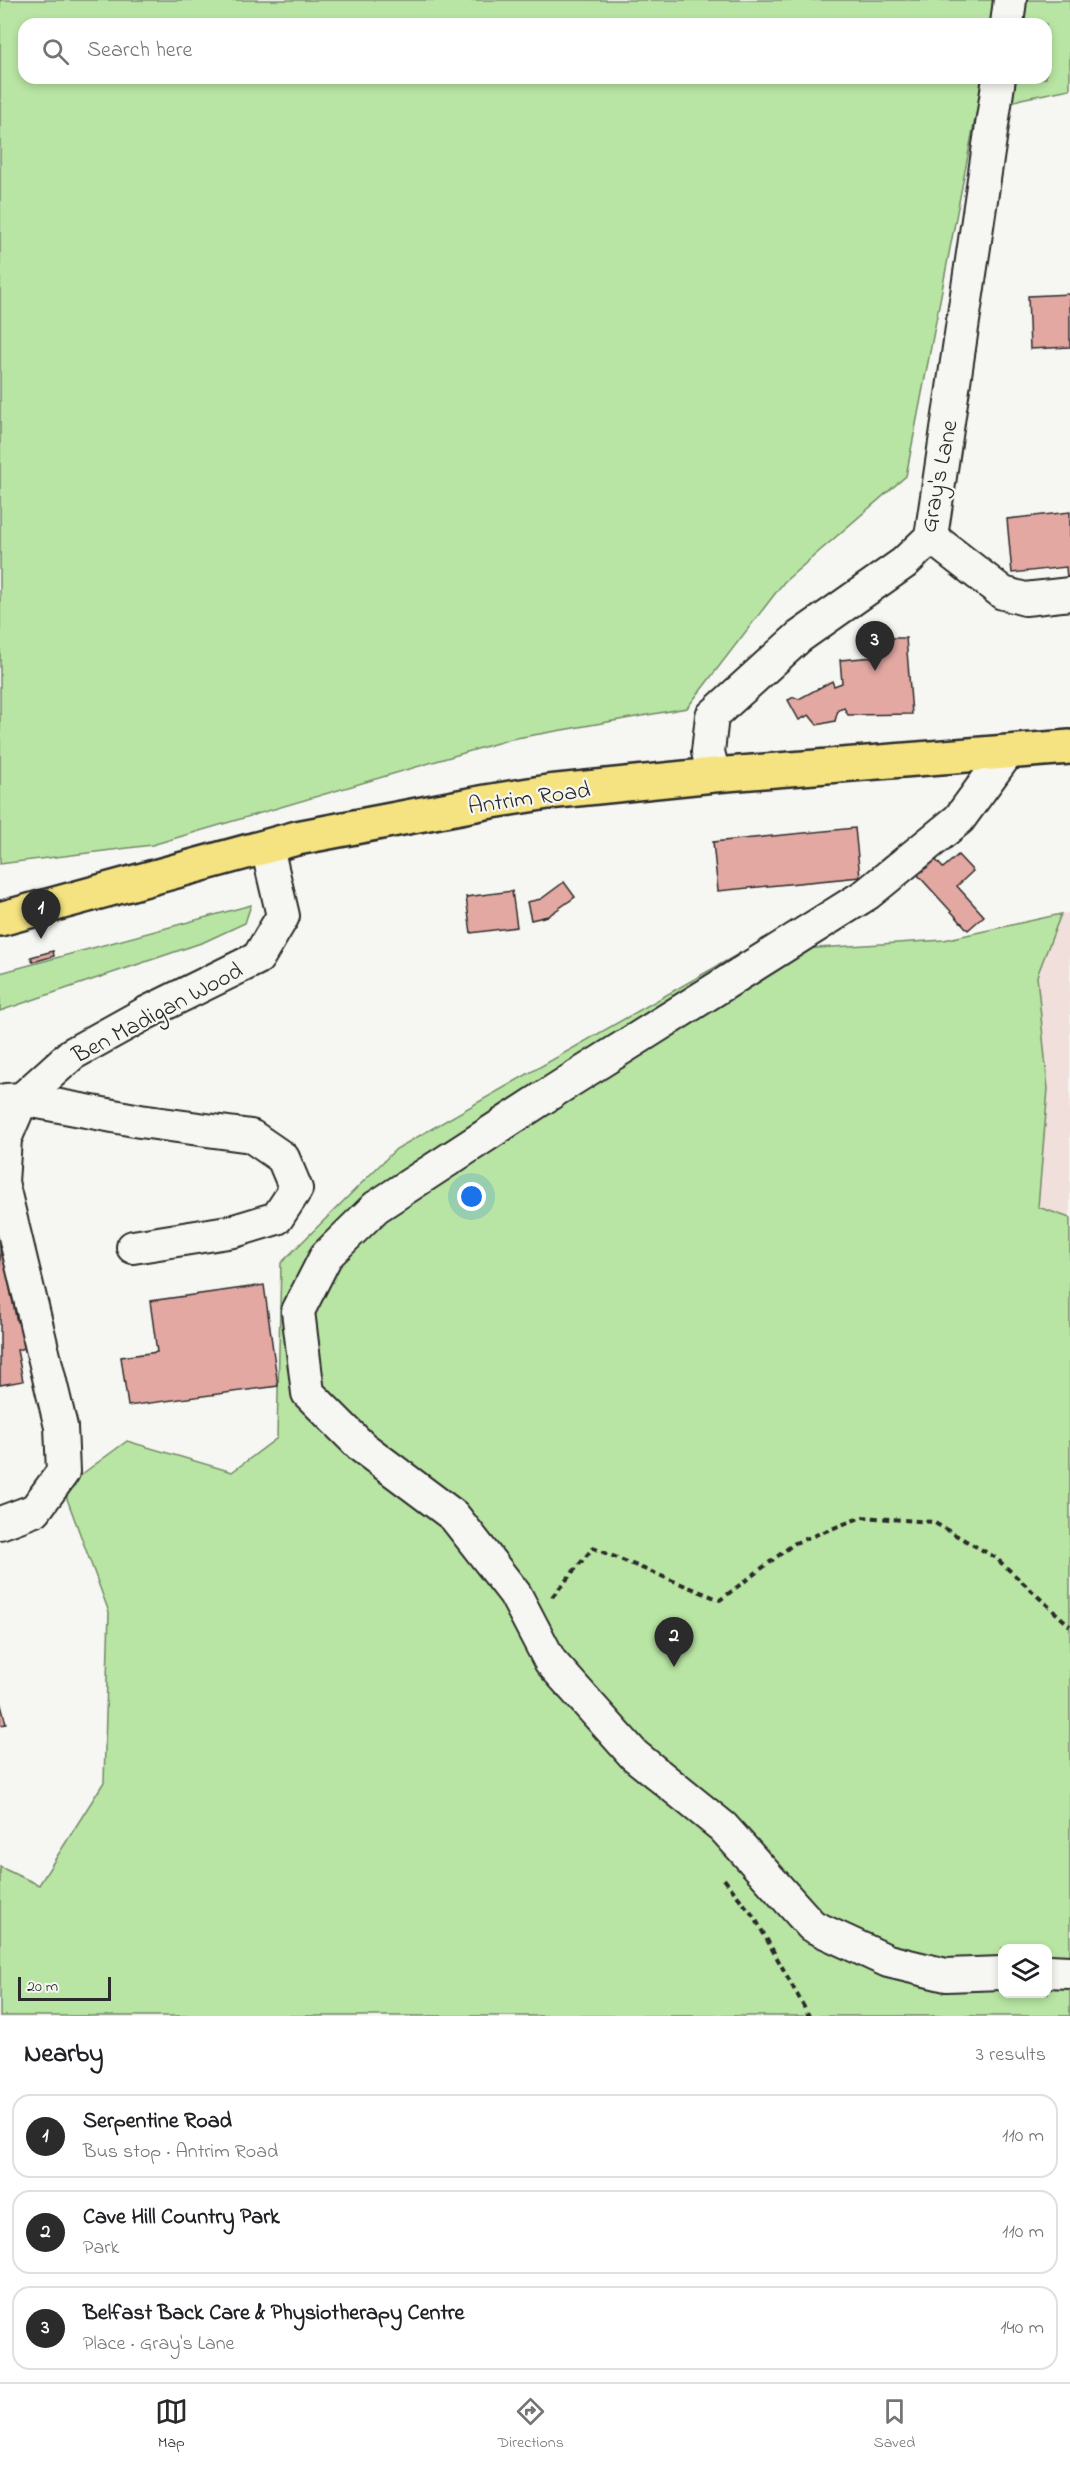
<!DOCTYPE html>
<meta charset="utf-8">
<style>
:root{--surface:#fff;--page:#f2f2f2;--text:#202124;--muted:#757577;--line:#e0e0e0;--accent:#2b2b2b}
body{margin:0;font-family:"Indie Flower",sans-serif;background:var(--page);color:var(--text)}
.controls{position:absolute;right:18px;bottom:18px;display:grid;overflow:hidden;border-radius:12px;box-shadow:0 3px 9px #0003}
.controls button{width:54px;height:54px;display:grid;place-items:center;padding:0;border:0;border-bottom:2px solid var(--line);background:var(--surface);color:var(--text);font:30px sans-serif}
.scale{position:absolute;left:18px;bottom:15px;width:93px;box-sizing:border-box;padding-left:6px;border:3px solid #2b2b2b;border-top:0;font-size:16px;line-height:21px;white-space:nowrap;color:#2b2b2b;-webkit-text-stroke:4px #f6f6f2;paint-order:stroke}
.you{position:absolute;left:472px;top:1197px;width:21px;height:21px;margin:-15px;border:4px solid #fff;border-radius:50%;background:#1a73e8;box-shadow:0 0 0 9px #1a73e833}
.badge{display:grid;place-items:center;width:39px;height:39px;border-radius:50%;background:var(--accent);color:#fff;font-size:20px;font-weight:700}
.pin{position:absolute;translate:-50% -50px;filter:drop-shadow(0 2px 3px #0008)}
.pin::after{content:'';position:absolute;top:32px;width:21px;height:18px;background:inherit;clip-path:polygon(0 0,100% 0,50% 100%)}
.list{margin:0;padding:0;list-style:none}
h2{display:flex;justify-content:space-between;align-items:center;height:78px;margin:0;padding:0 24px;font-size:26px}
h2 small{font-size:20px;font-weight:400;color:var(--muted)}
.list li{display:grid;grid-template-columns:39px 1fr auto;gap:18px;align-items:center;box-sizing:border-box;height:84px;margin:0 12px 12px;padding:0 12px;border:2px solid var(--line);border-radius:18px}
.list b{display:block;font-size:22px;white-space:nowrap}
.list p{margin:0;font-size:20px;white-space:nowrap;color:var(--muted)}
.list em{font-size:20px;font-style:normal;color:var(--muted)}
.icon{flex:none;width:33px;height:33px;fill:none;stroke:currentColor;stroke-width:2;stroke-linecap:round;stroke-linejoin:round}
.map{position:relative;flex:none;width:1070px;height:2016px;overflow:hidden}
.search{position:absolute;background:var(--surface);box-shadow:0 3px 9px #0003;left:18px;right:18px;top:18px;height:66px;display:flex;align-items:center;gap:15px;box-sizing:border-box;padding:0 21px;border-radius:18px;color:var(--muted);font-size:22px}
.sheet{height:366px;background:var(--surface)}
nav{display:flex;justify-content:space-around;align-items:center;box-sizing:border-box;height:84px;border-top:2px solid var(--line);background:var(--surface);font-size:16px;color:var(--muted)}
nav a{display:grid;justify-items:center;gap:3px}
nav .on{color:var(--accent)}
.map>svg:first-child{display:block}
</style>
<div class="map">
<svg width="1070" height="2016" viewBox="0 0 1070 2016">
<rect width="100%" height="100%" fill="#f6f6f2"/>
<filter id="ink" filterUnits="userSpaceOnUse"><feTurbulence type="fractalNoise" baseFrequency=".0167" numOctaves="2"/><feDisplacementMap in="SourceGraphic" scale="12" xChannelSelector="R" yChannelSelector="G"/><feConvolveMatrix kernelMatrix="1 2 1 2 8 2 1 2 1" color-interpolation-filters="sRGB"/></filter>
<g filter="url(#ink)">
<!-- built -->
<polygon fill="#f0dfda" points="1070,913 1070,1218 1038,1208 1048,1089 1037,976 1061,914"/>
<!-- green -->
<g fill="#b8e5a3" stroke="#728867" stroke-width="1.5" fill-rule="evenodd">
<path d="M0,0h1070v89l-49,10 -45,15 -70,362 -122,106 -97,126 -176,31 -359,106 -152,19zM24,24h1022v54h-1022z"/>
<polygon points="251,905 245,923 204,942 0,1011 0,973"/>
<path d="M1061,914l-24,62 11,113 -10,118 32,11v798h-1070v-149l39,18 65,-103 5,-170 -46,-124 64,-47 105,31 45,-34 4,-175 115,-114 344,-196 204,-13zM1002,1948h46v46h-46z"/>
</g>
<!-- building -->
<g fill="#e3a8a2" stroke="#2b2b2b" stroke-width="1.5">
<polygon points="1070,294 1070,347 1030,349 1028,296"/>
<polygon points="1070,512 1070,577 1067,578 1066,567 1012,573 1007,519"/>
<polygon points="874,638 906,638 912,714 848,715 844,708 838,710 835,721 817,725 809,715 799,720 788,700 794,697 799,699 832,681 834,686 842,683 840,660 874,657"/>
<polygon points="855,828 860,877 718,891 713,842"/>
<polygon points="958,855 973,871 957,886 984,916 968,930 917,874 935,859 943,868"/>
<polygon points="564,882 575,897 548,916 531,920 527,902 541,899"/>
<polygon points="512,891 517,927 471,933 466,897"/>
<polygon points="53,951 54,956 33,962 31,957"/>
<polygon points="0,1241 17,1322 23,1321 29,1347 17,1350 23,1381 0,1385"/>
<polygon points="264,1285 278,1386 128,1406 121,1357 157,1352 150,1301"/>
<polygon points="0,1701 6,1724 0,1725"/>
</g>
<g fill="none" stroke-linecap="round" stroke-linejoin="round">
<defs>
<g id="minor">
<polyline points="1007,24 1010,0"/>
<polyline points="931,537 1003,593 1025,599 1070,594"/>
<polyline points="714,775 708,752 712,716 799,637 904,563 931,537 999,78"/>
<polyline points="6,1100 22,1099 140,1121 251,1136 283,1158 296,1189 277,1218 234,1231 133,1247"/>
<polyline points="0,1523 35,1510 63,1472 61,1427 2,1182 5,1139 22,1099 72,1054 146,1013 258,958 283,916 267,847"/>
<polyline points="1048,1971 1070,1972"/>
<polyline points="1002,1973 946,1975 888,1961 812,1926 723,1827 634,1755 550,1661 515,1594 454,1516 362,1447 308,1393 298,1311 326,1256 376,1207 557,1089 867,894 959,819 1008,752"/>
</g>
<polyline id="major" points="0,919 297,838 486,802 548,792 714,775 1070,747"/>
</defs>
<!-- minor casing -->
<use href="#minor" stroke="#2b2b2b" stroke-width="36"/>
<!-- major casing -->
<use href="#major" stroke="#2b2b2b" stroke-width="38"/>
<!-- path -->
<g stroke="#2b2b2b" stroke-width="4" stroke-dasharray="6 4.5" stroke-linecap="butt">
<polyline points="552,1597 593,1548 720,1600 795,1543 862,1517 933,1522 996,1558 1070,1626"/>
<polyline points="724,1879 755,1918 809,2016"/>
</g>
<!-- minor -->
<use href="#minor" stroke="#f6f6f2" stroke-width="32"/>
<!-- major -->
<use href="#major" stroke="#f5e382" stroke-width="33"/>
</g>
</g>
<g text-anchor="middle" stroke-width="4.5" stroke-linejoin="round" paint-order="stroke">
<!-- street labels -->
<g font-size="24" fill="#2b2b2b" stroke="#f6f6f2">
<text transform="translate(938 476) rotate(-79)" y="8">Gray's Lane</text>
<text transform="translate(529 797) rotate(-8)" y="8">Antrim Road</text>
<text transform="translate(157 1012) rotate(-28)" y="8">Ben Madigan Wood</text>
</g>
</g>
</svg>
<div class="controls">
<button><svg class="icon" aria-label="layers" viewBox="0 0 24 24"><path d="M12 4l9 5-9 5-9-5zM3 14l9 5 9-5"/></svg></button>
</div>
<div class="scale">20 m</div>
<div class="you"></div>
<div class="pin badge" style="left:41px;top:939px">1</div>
<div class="pin badge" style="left:674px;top:1667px">2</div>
<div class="pin badge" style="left:875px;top:671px">3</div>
<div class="search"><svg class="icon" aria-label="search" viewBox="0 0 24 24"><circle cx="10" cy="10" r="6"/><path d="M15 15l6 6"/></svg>Search here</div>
</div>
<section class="sheet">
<h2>Nearby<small>3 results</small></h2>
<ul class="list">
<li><span class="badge">1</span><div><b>Serpentine Road</b><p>Bus stop · Antrim Road</p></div><em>110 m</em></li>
<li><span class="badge">2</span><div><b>Cave Hill Country Park</b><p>Park</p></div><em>110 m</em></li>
<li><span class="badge">3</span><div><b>Belfast Back Care &amp; Physiotherapy Centre</b><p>Place · Gray's Lane</p></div><em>140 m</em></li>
</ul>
</section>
<nav>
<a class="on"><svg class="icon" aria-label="map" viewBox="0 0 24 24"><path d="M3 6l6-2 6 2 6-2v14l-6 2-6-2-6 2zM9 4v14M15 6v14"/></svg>Map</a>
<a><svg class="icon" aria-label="directions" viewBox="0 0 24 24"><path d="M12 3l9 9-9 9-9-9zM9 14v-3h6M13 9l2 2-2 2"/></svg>Directions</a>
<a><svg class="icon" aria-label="saved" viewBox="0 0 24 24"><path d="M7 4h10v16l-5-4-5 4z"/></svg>Saved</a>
</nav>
